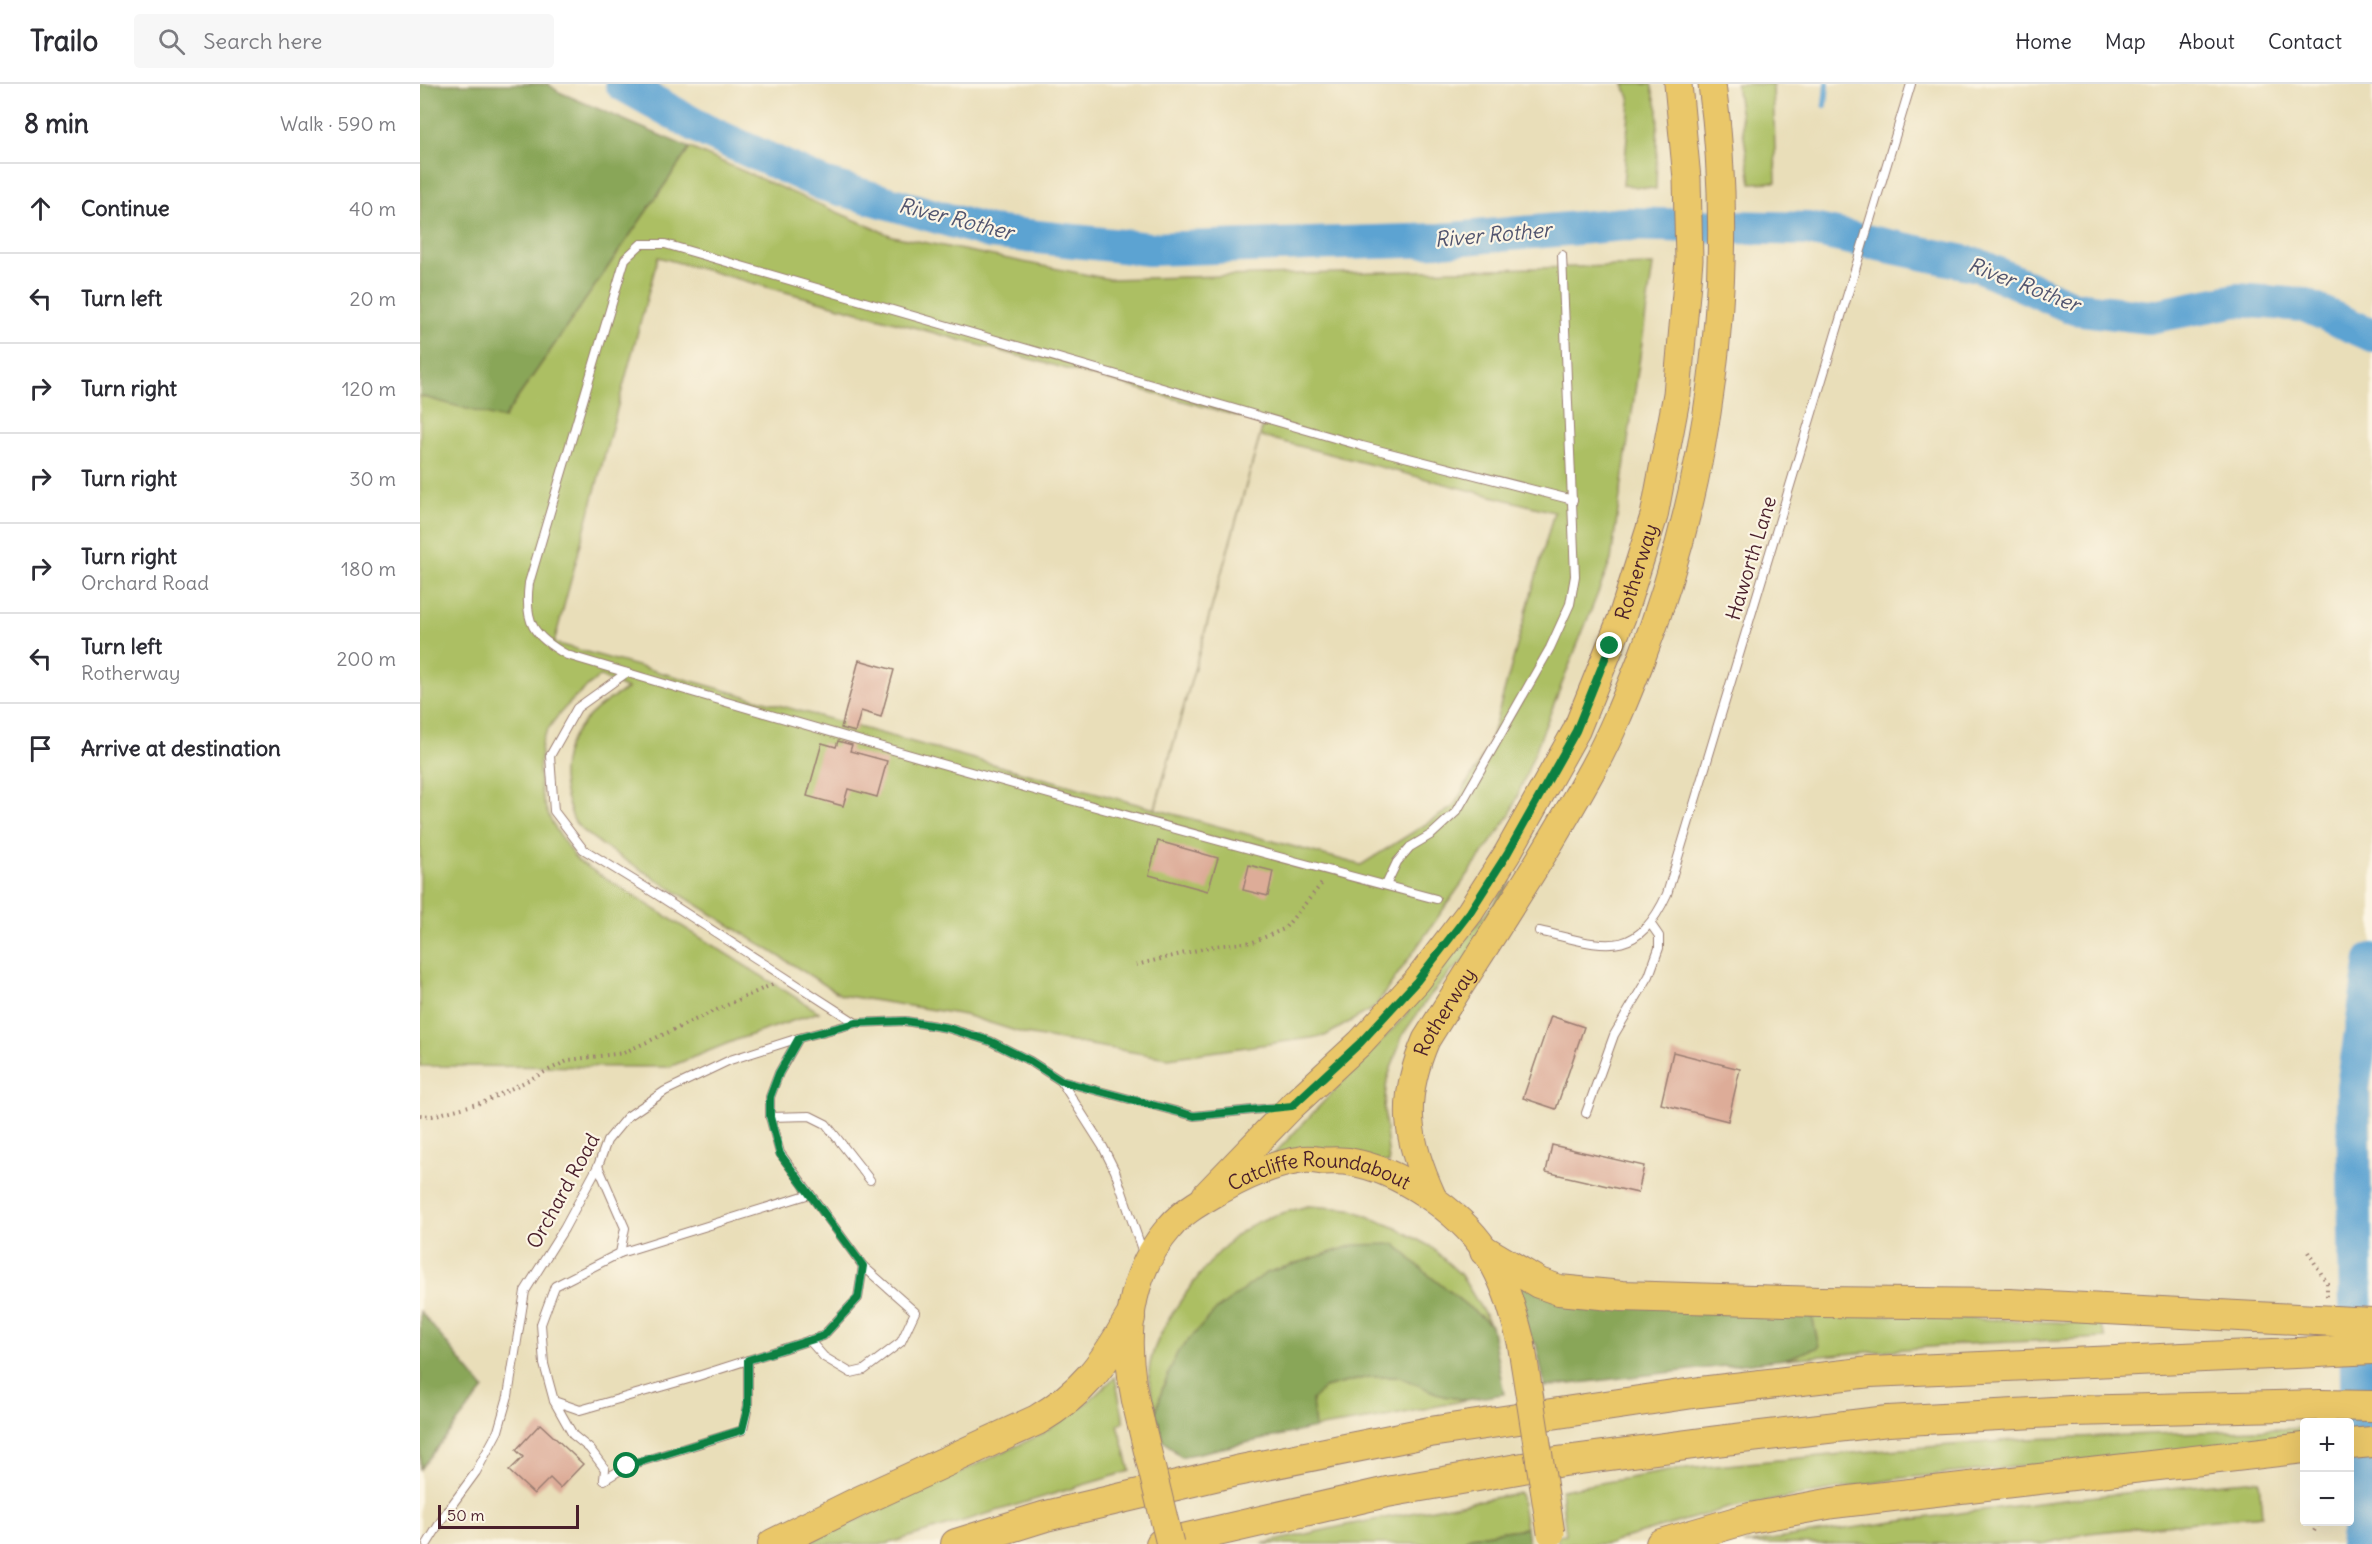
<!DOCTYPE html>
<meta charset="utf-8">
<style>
:root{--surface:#fff;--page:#f7f7f7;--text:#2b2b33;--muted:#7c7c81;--line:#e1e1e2}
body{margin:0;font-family:Delius,sans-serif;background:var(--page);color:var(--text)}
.controls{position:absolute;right:18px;bottom:18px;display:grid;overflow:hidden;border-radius:6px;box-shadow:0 6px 24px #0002}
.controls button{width:54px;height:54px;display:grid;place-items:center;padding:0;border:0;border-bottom:2px solid var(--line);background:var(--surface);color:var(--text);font:30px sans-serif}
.scale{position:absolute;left:18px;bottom:15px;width:141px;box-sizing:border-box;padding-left:6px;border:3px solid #4a1f2b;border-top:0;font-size:16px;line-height:21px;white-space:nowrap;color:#4a1f2b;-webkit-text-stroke:4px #fcf5e5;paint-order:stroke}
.stop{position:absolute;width:18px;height:18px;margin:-14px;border:4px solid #0b8043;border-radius:50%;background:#fff}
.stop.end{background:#0b8043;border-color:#fff;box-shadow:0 2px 6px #0008}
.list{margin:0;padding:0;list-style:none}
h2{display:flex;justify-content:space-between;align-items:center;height:78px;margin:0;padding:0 24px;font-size:26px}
h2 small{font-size:20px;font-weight:400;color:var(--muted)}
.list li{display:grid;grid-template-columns:39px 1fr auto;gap:18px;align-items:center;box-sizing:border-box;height:90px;padding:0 24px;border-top:2px solid var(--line)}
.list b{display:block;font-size:22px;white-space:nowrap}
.list p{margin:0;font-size:20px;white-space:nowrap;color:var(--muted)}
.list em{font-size:20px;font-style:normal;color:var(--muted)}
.icon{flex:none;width:33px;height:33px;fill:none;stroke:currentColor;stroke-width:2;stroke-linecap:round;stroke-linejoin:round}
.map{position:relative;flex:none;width:1952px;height:1460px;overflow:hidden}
header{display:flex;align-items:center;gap:36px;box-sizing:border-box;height:84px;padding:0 30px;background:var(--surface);border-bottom:2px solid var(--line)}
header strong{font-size:28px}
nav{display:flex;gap:33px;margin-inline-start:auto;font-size:21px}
.search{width:420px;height:54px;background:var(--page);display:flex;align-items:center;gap:15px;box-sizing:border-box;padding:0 21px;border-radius:6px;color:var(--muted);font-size:22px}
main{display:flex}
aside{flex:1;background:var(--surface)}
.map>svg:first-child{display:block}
</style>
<header>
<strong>Trailo</strong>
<div class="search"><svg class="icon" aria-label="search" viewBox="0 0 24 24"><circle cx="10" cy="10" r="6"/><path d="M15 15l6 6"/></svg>Search here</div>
<nav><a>Home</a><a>Map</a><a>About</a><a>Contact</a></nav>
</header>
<main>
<aside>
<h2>8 min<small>Walk · 590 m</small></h2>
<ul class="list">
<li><svg class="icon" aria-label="ahead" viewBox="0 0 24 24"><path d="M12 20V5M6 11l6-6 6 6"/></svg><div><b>Continue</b></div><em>40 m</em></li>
<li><svg class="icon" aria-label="left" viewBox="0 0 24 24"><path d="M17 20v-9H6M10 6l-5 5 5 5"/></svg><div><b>Turn left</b></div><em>20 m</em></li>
<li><svg class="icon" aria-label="right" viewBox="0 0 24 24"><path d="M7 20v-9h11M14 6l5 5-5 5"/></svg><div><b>Turn right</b></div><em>120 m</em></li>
<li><svg class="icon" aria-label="right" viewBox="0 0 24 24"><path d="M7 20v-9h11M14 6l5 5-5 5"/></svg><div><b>Turn right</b></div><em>30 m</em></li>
<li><svg class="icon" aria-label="right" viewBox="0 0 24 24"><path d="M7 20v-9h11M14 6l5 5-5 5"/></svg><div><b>Turn right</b><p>Orchard Road</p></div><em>180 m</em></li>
<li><svg class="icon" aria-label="left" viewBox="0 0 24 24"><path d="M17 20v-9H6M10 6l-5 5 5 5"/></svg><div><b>Turn left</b><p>Rotherway</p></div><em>200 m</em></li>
<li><svg class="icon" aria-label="arrive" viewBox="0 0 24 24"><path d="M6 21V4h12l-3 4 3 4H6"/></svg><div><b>Arrive at destination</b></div></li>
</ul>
</aside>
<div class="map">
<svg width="1952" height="1460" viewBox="0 0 1952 1460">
<rect width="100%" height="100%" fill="#fcf5e5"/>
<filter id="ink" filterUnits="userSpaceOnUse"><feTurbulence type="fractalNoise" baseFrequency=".0167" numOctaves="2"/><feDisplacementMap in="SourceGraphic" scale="12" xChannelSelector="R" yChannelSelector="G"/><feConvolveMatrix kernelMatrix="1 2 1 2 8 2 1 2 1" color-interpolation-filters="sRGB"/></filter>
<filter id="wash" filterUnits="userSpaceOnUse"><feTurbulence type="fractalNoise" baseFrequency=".008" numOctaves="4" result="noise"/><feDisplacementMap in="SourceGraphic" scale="24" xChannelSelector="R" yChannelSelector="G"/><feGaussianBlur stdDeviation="1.35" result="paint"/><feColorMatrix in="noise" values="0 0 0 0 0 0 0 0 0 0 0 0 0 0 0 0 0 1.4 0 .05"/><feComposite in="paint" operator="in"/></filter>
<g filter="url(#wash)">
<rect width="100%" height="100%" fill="#e9deb9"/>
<!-- green -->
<g fill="#acbf63" stroke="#7b6f47" stroke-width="1.5" fill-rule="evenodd">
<polygon points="1204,0 1231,0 1238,26 1236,105 1203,101 1210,17"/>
<polygon points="1316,0 1353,0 1356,98 1331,99"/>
<path d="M270,64l202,88 217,43 544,-14 -42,295 -101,255 -136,193 -49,28 -157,22 -143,-24 -60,-19 -124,-20 -238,-149c-8,-7 -22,-15 -28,-24 -4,-5 -5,-15 -8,-22 -16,-52 17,-88 60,-111l-27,-13c-21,18 -44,36 -56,61 -3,6 -3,16 -4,23 -5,41 14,70 38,101l241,151 -83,28 -67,27 -249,-1v-670l84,22zM238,173l605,166 -3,13 294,76 -65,234 -36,61 -92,58 -206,-56 105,-373 -105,373 -601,-166z"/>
<polygon points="1091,797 1048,874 1029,890 1010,912 983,950 967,996 964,1023 969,1079 853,1071 984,933"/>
<path d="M888,1122l42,3 46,19 34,18 31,29 30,50 -65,-52 -31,-29 -233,146 -6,22c-2,-13 -8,-29 -7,-41 3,-40 57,-109 87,-135 20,-18 47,-23 72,-30z"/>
<polygon points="1391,1228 1680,1240 1686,1254 1545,1260 1365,1275 1399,1263"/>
<polygon points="695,1293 704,1338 698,1340 710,1387 466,1460 385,1460 620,1351 663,1322"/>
<polygon points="948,1293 980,1293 1023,1312 1046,1316 965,1333 895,1344 891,1316 904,1304"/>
<polygon points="1884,1344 1884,1355 1482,1394 1308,1424 1204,1454 1190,1460 1138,1460 1137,1451 1146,1450 1141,1406 1254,1386 1443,1368 1608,1355"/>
<path d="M1839,1396l3,35 -173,18 -46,11h-299c170,-26 343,-50 515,-64z"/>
<polygon points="1100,1409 1106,1444 1051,1452 1040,1460 841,1460 927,1441"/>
</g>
<!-- forest -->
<g fill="#89a659" stroke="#6a6242" stroke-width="1.5">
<polygon points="0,0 128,0 139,8 270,64 83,335 0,312"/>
<polygon points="975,1160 1006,1189 1071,1241 1084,1310 1046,1316 1023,1312 980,1293 948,1293 904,1304 892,1316 895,1344 761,1373 743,1356 736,1328 742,1306 757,1269 795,1227 846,1189 934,1161"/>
<polygon points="1092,1196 1391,1228 1399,1263 1365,1275 1125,1303 1116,1259 1107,1259"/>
<polygon points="0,1227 64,1305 0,1385"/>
<polygon points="1106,1444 1108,1460 1040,1460 1051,1452"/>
</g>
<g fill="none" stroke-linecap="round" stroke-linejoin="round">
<!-- stream -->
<polyline stroke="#5ca3d2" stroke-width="6" points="1405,21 1407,0"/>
<!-- river -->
<g stroke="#5ca3d2" stroke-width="34">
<polyline points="202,0 286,47 403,100 570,148 729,165 1021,156 1205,140 1388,145 1558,181 1654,224 1729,233 1817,216 1884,221 1952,251"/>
<polyline points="1936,1460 1939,1444 1933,1003 1952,876"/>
</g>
</g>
<g id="blocks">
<!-- building -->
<g fill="#ddac98">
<polygon points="439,576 474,586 461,633 441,627 435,648 421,644"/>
<polygon points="418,657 432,661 430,667 467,677 457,713 428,705 423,722 387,712 402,659 416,663"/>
<polygon points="738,757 798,774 788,807 729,791"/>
<polygon points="829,781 853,787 848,812 823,806"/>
<polygon points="1131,932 1164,943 1136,1025 1103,1014"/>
<polygon points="1253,968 1320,985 1308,1037 1241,1020"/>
<polygon points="1132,1061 1224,1082 1218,1109 1126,1088"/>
<polygon points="120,1340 163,1380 140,1404 130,1394 114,1410 89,1387 103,1373 96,1366"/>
</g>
</g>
</g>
<g filter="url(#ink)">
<use href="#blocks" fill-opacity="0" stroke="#9a7e72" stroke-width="1.5"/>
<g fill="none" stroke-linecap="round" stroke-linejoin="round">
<defs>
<g id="service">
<polyline points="206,589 157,624 130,672 134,727 163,765 236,810 436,939"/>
<polyline points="966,801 977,778 990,763 1012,750 1037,727 1130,564 1150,520 1155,492 1142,171"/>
<path d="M1016,815c-291,-77 -581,-158 -869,-244 -34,-19 -43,-32 -38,-72l96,-324 16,-15h24l697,202 211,54"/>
<path d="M1119,847c62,14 96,33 128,-37l244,-810"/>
<polyline points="379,954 359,989 350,1013 350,1033 360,1069 443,1182 495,1228 481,1258 444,1286 431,1289 404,1273 389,1256"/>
<polyline points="641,997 683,1063 695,1087 724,1172"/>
<polyline points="1166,1029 1194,951 1229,892 1239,864 1239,852 1230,839"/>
<polyline points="350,1033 390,1032 406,1040 450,1096"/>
<polyline points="178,1082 205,1144 200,1169 135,1202 121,1240 124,1280 134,1317 160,1326 272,1294 403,1252 438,1214 443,1182"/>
<polyline points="200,1169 390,1110"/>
<polyline points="134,1317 153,1351 170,1365 185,1385 184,1396"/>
<polyline points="184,1396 207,1382 323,1346 328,1322 328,1276"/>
<polyline points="7,1460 26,1429 56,1388 78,1347 88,1312 105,1207 144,1145 178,1082 187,1057 207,1033 245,1007 310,976 379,954 436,939 485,937 528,944 570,957 610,977 641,997 774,1032 862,1023"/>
</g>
<g id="primary">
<path id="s1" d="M786,1111l86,-89 68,-63 57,-62 53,-69 37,-58 69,-123 46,-114 32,-101 23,-122 12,-134 -2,-81 -9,-95"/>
<path id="s2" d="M1013,1114c-27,-59 -33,-97 -7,-158 56,-90 116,-179 167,-272 18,-33 32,-68 46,-103 71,-181 99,-388 73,-581"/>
</g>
<g id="trunk">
<path id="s3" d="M721,1340c-18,-67 -20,-141 29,-197 13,-16 34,-27 51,-37 26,-15 51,-26 80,-30 7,-2 15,0 23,1 9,0 18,-1 27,1 47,8 107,48 134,88 19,28 28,60 36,92"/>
</g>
<g id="motorway">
<polyline points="1065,1167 1119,1199 1139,1206 1202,1212 1400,1218 1589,1220 1896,1236"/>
<polyline points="1930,1360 1952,1358"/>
<path d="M353,1460l85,-42 179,-82c46,-27 67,-56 93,-102"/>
<polyline points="536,1460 626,1432 816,1387 1010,1348 1280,1308 1450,1288 1898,1268"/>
<polyline points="741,1460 967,1408 1137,1378 1297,1357 1468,1337 1651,1327 1901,1321"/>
<polyline points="1241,1460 1330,1434 1413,1419 1884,1364"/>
</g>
</defs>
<!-- service casing -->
<use href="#service" stroke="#9a7e72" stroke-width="10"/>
<!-- primary casing -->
<use href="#primary" stroke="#9a7e72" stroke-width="29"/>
<!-- trunk casing -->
<use href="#trunk" stroke="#9a7e72" stroke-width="29"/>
<!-- motorway casing -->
<use href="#motorway" stroke="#9a7e72" stroke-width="32"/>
<!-- path -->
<g stroke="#9a7e72" stroke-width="4" stroke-dasharray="1.5 4.5" stroke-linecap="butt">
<polyline points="716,881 794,862 833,858 864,845 904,797"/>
<polyline points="0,1031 12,1032 64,1018 149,976 203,969 353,900"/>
<polyline points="1888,1168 1907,1199 1907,1215"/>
<polyline points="1894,1447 1900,1438"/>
</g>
<!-- service -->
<use href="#service" stroke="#fff" stroke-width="8"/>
<!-- primary -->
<use href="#primary" stroke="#eac769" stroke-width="27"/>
<!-- trunk -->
<use href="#trunk" stroke="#eac769" stroke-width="27"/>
<!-- motorway -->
<use href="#motorway" stroke="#eac769" stroke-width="30"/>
<defs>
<g id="trunk-bridge">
<polyline points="1101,1258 1131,1449"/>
<polyline points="721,1340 750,1460"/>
</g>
<g id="motorway-bridge">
<polyline points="1896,1236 1952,1239"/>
<polyline points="1898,1268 1952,1265"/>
<polyline points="1901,1321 1952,1322"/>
</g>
</defs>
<!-- trunk-bridge casing -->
<use href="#trunk-bridge" stroke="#9a7e72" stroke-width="29" stroke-linecap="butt"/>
<!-- motorway-bridge casing -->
<use href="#motorway-bridge" stroke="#9a7e72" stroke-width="32" stroke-linecap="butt"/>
<!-- trunk-bridge -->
<use href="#trunk-bridge" stroke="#eac769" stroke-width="27"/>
<!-- motorway-bridge -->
<use href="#motorway-bridge" stroke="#eac769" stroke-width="30"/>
</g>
</g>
<g fill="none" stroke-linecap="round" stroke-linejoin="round" filter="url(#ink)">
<!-- route -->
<polyline stroke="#0b8043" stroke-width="8" points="207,1382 322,1346 328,1322 328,1276 403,1252 438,1214 443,1182 360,1070 350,1033 350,1013 359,989 379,954 436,939 485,937 528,944 570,957 610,977 641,997 774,1032 872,1022 940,959 997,897 1050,828 1087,770 1156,647 1190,562"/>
</g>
<g text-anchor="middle" stroke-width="4.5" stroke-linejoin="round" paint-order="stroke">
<!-- street labels -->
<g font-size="20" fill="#4a1f2b" stroke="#fcf5e5">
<text transform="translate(1331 474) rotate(-73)" y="7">Haworth Lane</text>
<text dy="7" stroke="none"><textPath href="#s1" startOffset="768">Rotherway</textPath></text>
<text dy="7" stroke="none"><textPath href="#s2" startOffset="198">Rotherway</textPath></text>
<text dy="7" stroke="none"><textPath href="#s3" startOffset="375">Catcliffe Roundabout</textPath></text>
<text transform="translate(143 1107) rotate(-61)" y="7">Orchard Road</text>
</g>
<!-- water labels -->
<g font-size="21" font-style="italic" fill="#51546e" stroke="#fcf5e5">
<text transform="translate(536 135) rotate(14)" y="7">River Rother</text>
<text transform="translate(1073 151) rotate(-5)" y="7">River Rother</text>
<text transform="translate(1604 201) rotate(21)" y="7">River Rother</text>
</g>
</g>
</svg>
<div class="controls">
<button>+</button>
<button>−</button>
</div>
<div class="scale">50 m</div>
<div class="stop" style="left:207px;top:1382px"></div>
<div class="stop end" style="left:1190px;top:562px"></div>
</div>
</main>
